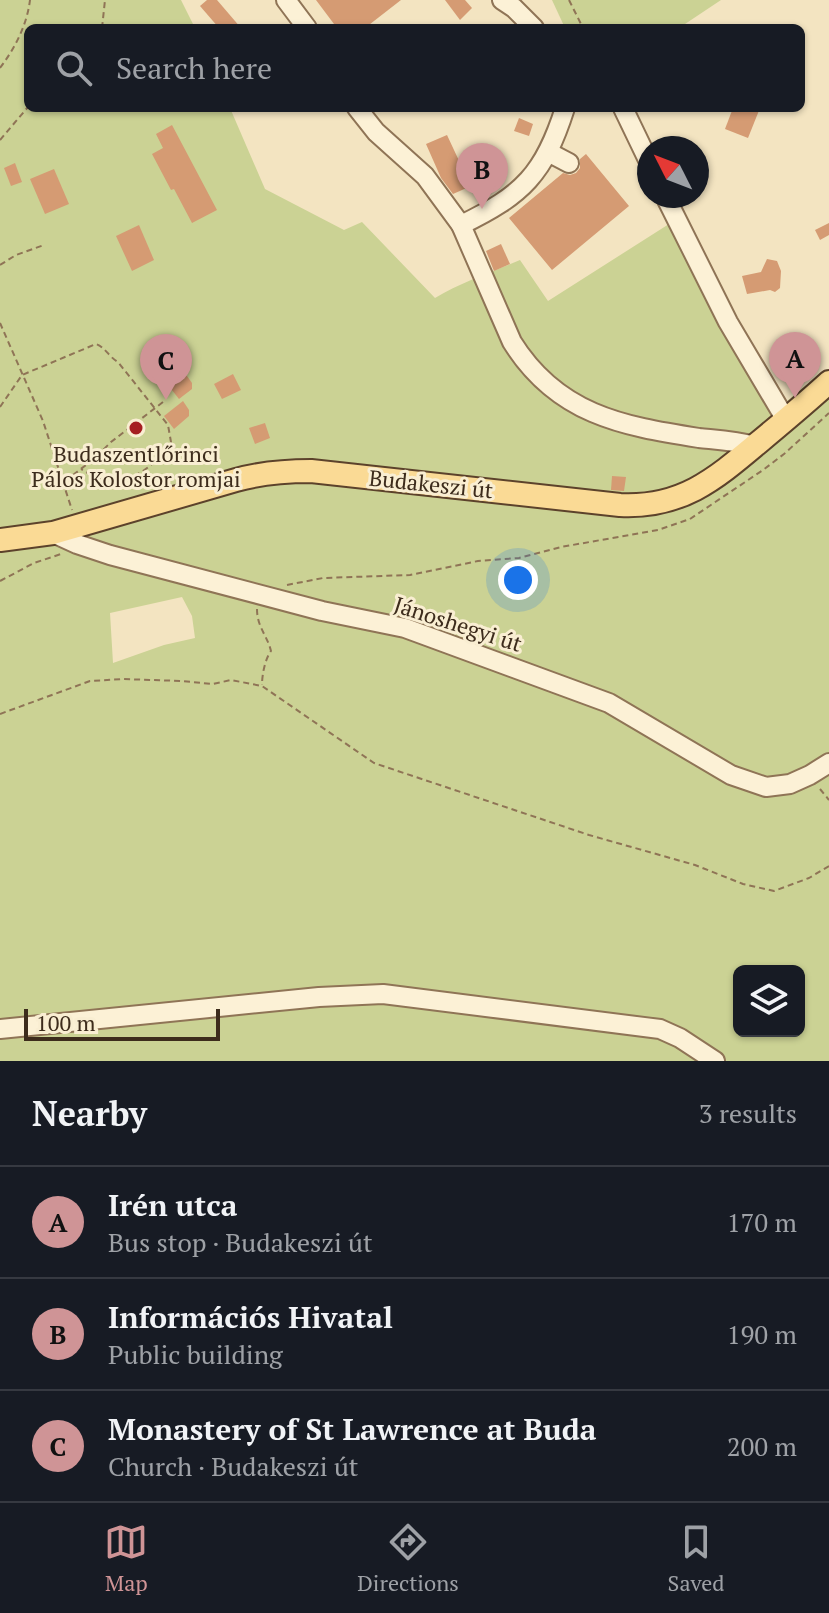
<!DOCTYPE html>
<meta charset="utf-8">
<style>
:root{--surface:#171b24;--page:#242831;--text:#f1f3f6;--muted:#9ea1a6;--line:#363941;--accent:#cf9496}
body{margin:0;font-family:"PT Serif",serif;background:var(--page);color:var(--text)}
.controls{position:absolute;right:24px;bottom:24px;display:grid;overflow:hidden;border-radius:12px;box-shadow:0 2px 6px #0004}
.controls button{width:72px;height:72px;display:grid;place-items:center;padding:0;border:0;border-bottom:2px solid var(--line);background:var(--surface);color:var(--text);font:40px sans-serif}
.compass{position:absolute;left:637px;top:136px;width:72px;height:72px;border-radius:50%;background:var(--surface);box-shadow:0 2px 6px #0004;rotate:312deg}
.scale{position:absolute;left:24px;bottom:20px;width:196px;box-sizing:border-box;padding-left:8px;border:4px solid #3d2c1c;border-top:0;font-size:22px;line-height:28px;white-space:nowrap;color:#3d2c1c;-webkit-text-stroke:6px #f9eed2;paint-order:stroke}
.you{position:absolute;left:518px;top:580px;width:28px;height:28px;margin:-20px;border:6px solid #fff;border-radius:50%;background:#1a73e8;box-shadow:0 0 0 12px #1a73e833}
.badge{display:grid;place-items:center;width:52px;height:52px;border-radius:50%;background:var(--accent);color:#111;font-size:26px;font-weight:700}
.pin{position:absolute;translate:-50% -66px;filter:drop-shadow(0 2px 4px #0008)}
.pin::after{content:'';position:absolute;top:42px;width:28px;height:24px;background:inherit;clip-path:polygon(0 0,100% 0,50% 100%)}
.list{margin:0;padding:0;list-style:none}
h2{display:flex;justify-content:space-between;align-items:center;height:104px;margin:0;padding:0 32px;font-size:34px}
h2 small{font-size:26px;font-weight:400;color:var(--muted)}
.list li{display:grid;grid-template-columns:52px 1fr auto;gap:24px;align-items:center;box-sizing:border-box;height:112px;padding:0 32px;border-top:2px solid var(--line)}
.list b{display:block;font-size:30px;white-space:nowrap}
.list p{margin:0;font-size:26px;white-space:nowrap;color:var(--muted)}
.list em{font-size:26px;font-style:normal;color:var(--muted)}
.icon{flex:none;width:44px;height:44px;fill:none;stroke:currentColor;stroke-width:2;stroke-linecap:round;stroke-linejoin:round}
.map{position:relative;flex:none;width:829px;height:1061px;overflow:hidden}
.search{position:absolute;background:var(--surface);box-shadow:0 2px 6px #0004;left:24px;right:24px;top:24px;height:88px;display:flex;align-items:center;gap:20px;box-sizing:border-box;padding:0 28px;border-radius:12px;color:var(--muted);font-size:30px}
.sheet{height:440px;background:var(--surface)}
nav{display:flex;justify-content:space-around;align-items:center;box-sizing:border-box;height:112px;border-top:2px solid var(--line);background:var(--surface);font-size:22px;color:var(--muted)}
nav a{display:grid;justify-items:center;gap:4px}
nav .on{color:var(--accent)}
.map>svg:first-child{display:block}
</style>
<div class="map">
<svg width="829" height="1061" viewBox="0 0 829 1061">
<rect width="100%" height="100%" fill="#f3e4c1"/>
<!-- green -->
<g fill="#cbd294" fill-rule="evenodd">
<path d="M0,0h181l14,28h-167v80h202l35,81 79,41 18,-8 73,76c26,-16 57,-26 85,-38l28,41 121,-77 104,189 33,-28 15,21 4,-3 1,-9 3,-3v670h-829zM182,597l10,19 3,22 -31,7 -51,18 -3,-50zM739,971h60v60h-60z"/>
<polygon points="552,0 721,0 679,28 565,28"/>
</g>
<!-- building -->
<g fill="#d59b73">
<polygon points="207,0 217,0 241,28 219,28 200,6"/>
<polygon points="316,0 401,0 365,28 337,28"/>
<polygon points="445,0 465,0 472,8 460,20"/>
<polygon points="733,108 760,108 748,138 725,129"/>
<polygon points="519,118 533,124 529,136 514,131"/>
<polygon points="172,125 217,210 192,223 174,189 171,190 152,154 163,148 156,134"/>
<polygon points="447,135 461,165 470,161 480,182 453,194 441,178 426,144"/>
<polygon points="586,154 629,206 552,270 509,218 563,173 570,175 576,173 580,168 580,159"/>
<polygon points="15,163 22,182 11,186 4,168"/>
<polygon points="54,169 69,204 45,214 30,179"/>
<polygon points="829,223 829,235 820,240 815,230"/>
<polygon points="139,225 154,260 132,271 116,236"/>
<polygon points="501,244 510,264 494,271 486,251"/>
<polygon points="767,259 777,261 781,271 780,288 775,292 770,290 747,294 742,276 761,272"/>
<polygon points="233,374 241,390 222,399 214,384"/>
<polygon points="182,376 187,376 192,383 192,389 179,399 168,385"/>
<polygon points="183,401 189,410 189,416 174,429 164,416"/>
<polygon points="265,423 270,438 255,444 249,428"/>
<polygon points="612,476 626,477 624,491 611,490"/>
</g>
<g fill="none" stroke-linecap="round" stroke-linejoin="round">
<defs>
<g id="minor">
<polyline points="286,0 307,28"/>
<polyline points="502,0 514,8 534,28"/>
<path d="M357,108l19,24 49,44 36,49 51,117c45,72 109,84 187,96 19,2 37,3 56,8"/>
<polyline points="623,108 649,162"/>
<polyline points="548,152 569,163"/>
<polyline points="665,196 728,322 786,420"/>
<path d="M461,225c62,-30 83,-51 104,-117"/>
<polyline points="53,533 77,544 110,555 322,611 405,628 609,703 731,775 766,787 790,784 810,775 829,763"/>
<polyline points="0,1029 319,997 383,994 660,1029 680,1038 715,1061"/>
</g>
<path id="major" d="M0,540l53,-7 183,-53c25,-7 49,-9 75,-9l309,34c61,3 94,-25 138,-62 24,-20 48,-40 71,-61"/>
</defs>
<!-- minor casing -->
<use href="#minor" stroke="#8f7456" stroke-width="22"/>
<!-- major casing -->
<use href="#major" stroke="#5c422b" stroke-width="26"/>
<!-- path -->
<g stroke="#8f7456" stroke-width="2" stroke-dasharray="6 4" stroke-linecap="butt">
<polyline points="569,0 583,28"/>
<polyline points="102,28 105,0"/>
<path d="M0,68c15,-20 27,-43 30,-68"/>
<polyline points="0,140 28,107"/>
<polyline points="0,265 16,255 44,245"/>
<polyline points="0,323 43,421 72,510"/>
<path d="M0,407l22,-32 74,-31c9,3 13,13 22,18l50,63 3,17c-15,22 -37,42 -66,38 -8,-1 -17,-7 -24,-11"/>
<polyline points="65,481 94,459 111,442 163,402"/>
<polyline points="0,581 34,563 61,554"/>
<polyline points="287,585 323,578 410,575 478,561 519,558 561,547 658,530 690,519 763,470 784,454 829,413"/>
<path d="M257,609c0,18 10,26 14,42 -6,8 -9,24 -9,34"/>
<polyline points="0,714 90,681 123,679 181,681 213,684 231,680 262,686 374,763 589,835 695,865 743,884 774,891 809,878 829,866"/>
<polyline points="820,789 829,800"/>
</g>
<!-- minor -->
<use href="#minor" stroke="#fcf1d6" stroke-width="18"/>
<!-- major -->
<use href="#major" stroke="#fada95" stroke-width="22"/>
</g>
<!-- markers -->
<circle fill="#a51f21" stroke="#f9eed2" stroke-width="3" cx="136" cy="428" r="8"/>
<g text-anchor="middle" stroke-width="6" stroke-linejoin="round" paint-order="stroke">
<!-- poi labels -->
<g font-size="22" fill="#3d2c1c" stroke="#f9eed2">
<text x="136" y="462">Budaszentlőrinci<tspan x="136" dy="25">Pálos Kolostor romjai</tspan></text>
</g>
<!-- street labels -->
<g font-size="22" fill="#3d2c1c" stroke="#f9eed2">
<text transform="translate(431 484) rotate(6)" y="8">Budakeszi út</text>
<text transform="translate(458 624) rotate(18)" y="8">Jánoshegyi út</text>
</g>
</g>
</svg>
<div class="controls">
<button><svg class="icon" aria-label="layers" viewBox="0 0 24 24"><path d="M12 4l9 5-9 5-9-5zM3 14l9 5 9-5"/></svg></button>
</div>
<svg class="compass" viewBox="-18 -18 36 36"><path d="M0-13l5 13h-10z" fill="#e53935"/><path d="M0 13l5-13h-10z" fill="#9ea1a6"/></svg>
<div class="scale">100 m</div>
<div class="you"></div>
<div class="pin badge" style="left:795px;top:398px">A</div>
<div class="pin badge" style="left:482px;top:209px">B</div>
<div class="pin badge" style="left:166px;top:400px">C</div>
<div class="search"><svg class="icon" aria-label="search" viewBox="0 0 24 24"><circle cx="10" cy="10" r="6"/><path d="M15 15l6 6"/></svg>Search here</div>
</div>
<section class="sheet">
<h2>Nearby<small>3 results</small></h2>
<ul class="list">
<li><span class="badge">A</span><div><b>Irén utca</b><p>Bus stop · Budakeszi út</p></div><em>170 m</em></li>
<li><span class="badge">B</span><div><b>Információs Hivatal</b><p>Public building</p></div><em>190 m</em></li>
<li><span class="badge">C</span><div><b>Monastery of St Lawrence at Buda</b><p>Church · Budakeszi út</p></div><em>200 m</em></li>
</ul>
</section>
<nav>
<a class="on"><svg class="icon" aria-label="map" viewBox="0 0 24 24"><path d="M3 6l6-2 6 2 6-2v14l-6 2-6-2-6 2zM9 4v14M15 6v14"/></svg>Map</a>
<a><svg class="icon" aria-label="directions" viewBox="0 0 24 24"><path d="M12 3l9 9-9 9-9-9zM9 14v-3h6M13 9l2 2-2 2"/></svg>Directions</a>
<a><svg class="icon" aria-label="saved" viewBox="0 0 24 24"><path d="M7 4h10v16l-5-4-5 4z"/></svg>Saved</a>
</nav>
